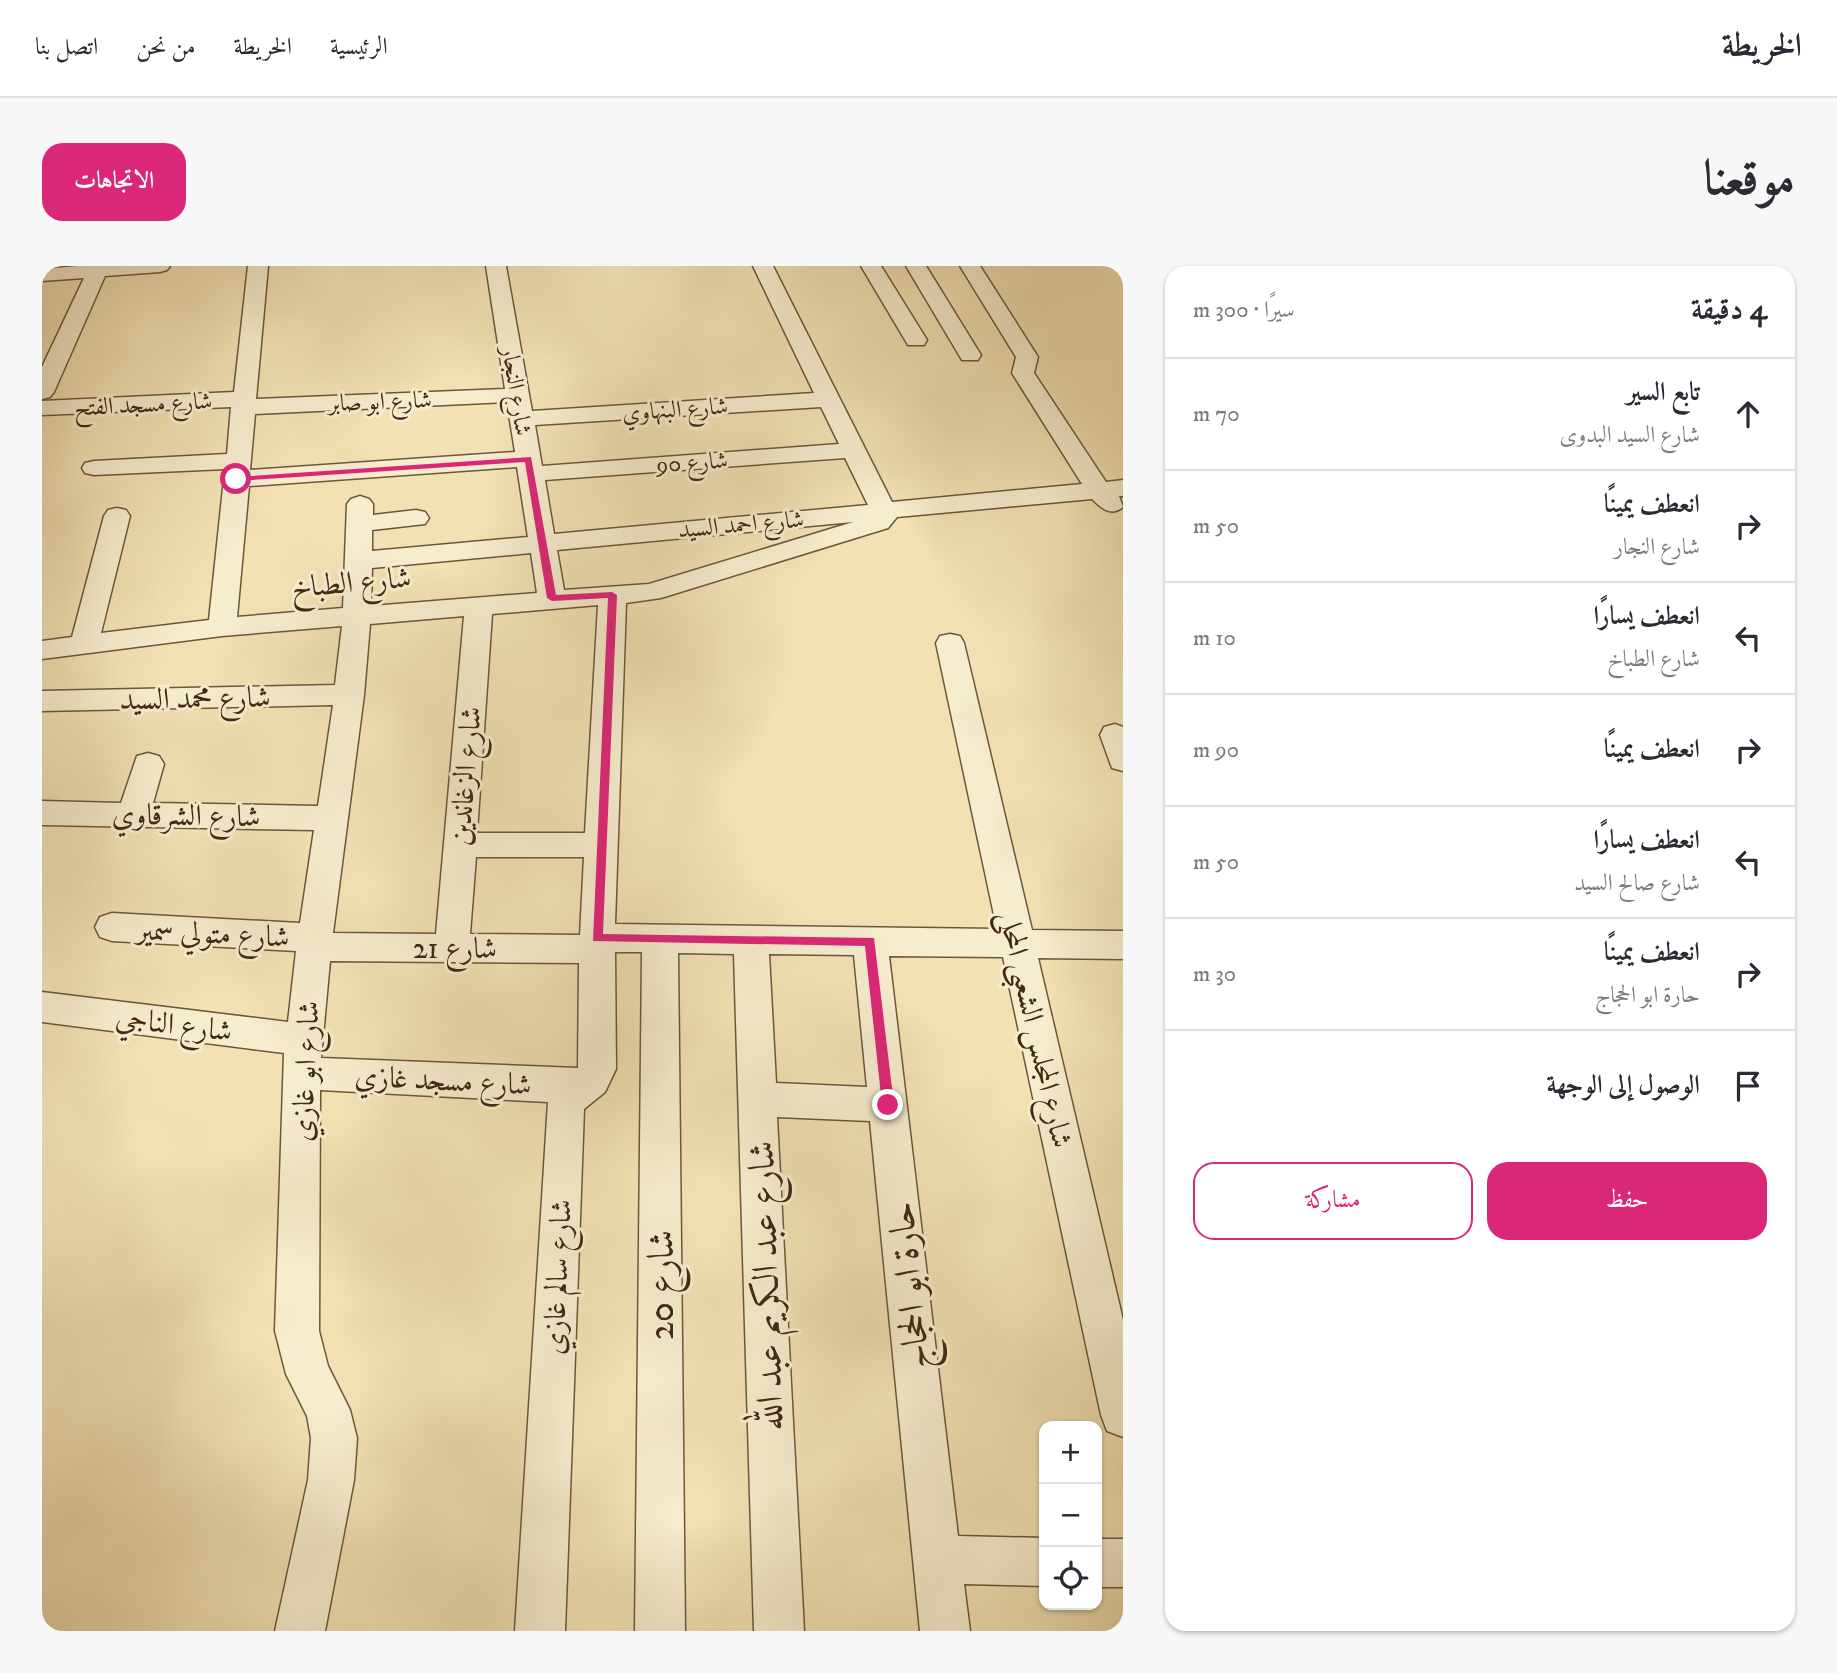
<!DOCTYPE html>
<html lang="ar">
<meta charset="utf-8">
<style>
:root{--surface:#fff;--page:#f7f7f7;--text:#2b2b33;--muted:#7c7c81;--line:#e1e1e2;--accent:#db2777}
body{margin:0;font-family:"IM FELL DW Pica",Amiri,serif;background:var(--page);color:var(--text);direction:rtl}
.controls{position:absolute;right:21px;bottom:21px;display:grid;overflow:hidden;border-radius:14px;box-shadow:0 2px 5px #0004}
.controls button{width:63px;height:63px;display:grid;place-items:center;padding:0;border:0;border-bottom:2px solid var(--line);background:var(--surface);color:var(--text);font:35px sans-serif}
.stop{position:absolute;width:21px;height:21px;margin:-16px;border:5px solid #db2777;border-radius:50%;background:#fff}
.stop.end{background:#db2777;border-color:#fff;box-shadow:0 2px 7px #0008}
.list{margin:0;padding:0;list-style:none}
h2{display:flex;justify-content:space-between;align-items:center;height:91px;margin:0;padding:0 28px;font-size:30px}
h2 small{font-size:23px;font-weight:400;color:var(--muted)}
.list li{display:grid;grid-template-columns:46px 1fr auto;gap:21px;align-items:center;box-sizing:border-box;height:112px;padding:0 28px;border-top:2px solid var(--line)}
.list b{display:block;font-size:26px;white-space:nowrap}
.list p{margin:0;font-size:23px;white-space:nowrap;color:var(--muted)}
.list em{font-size:23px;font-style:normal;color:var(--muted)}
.actions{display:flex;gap:14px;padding:21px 28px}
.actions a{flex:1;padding:16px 0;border:2px solid var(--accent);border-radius:21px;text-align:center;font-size:24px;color:var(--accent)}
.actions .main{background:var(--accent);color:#fff}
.icon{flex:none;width:38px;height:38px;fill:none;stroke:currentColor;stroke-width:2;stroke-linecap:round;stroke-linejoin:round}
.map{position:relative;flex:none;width:1081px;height:1365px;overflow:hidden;direction:ltr;border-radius:21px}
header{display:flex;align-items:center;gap:42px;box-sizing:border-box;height:98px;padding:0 35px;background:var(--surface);border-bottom:2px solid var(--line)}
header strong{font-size:33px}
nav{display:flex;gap:38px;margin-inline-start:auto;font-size:24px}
.intro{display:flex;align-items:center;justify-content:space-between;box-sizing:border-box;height:168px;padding:0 42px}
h1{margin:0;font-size:49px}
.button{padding:18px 32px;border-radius:21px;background:var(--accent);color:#fff;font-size:24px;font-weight:700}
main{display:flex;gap:42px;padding:0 42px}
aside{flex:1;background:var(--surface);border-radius:21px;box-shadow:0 2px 5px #0004}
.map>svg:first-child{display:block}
</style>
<header>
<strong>الخريطة</strong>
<nav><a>الرئيسية</a><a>الخريطة</a><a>من نحن</a><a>اتصل بنا</a></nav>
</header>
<div class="intro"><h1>موقعنا</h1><a class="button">الاتجاهات</a></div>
<main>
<aside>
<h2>4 دقيقة<small>سيرًا · 300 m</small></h2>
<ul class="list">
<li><svg class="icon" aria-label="ahead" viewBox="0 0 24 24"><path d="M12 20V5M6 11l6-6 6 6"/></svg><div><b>تابع السير</b><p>شارع السيد البدوى</p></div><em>70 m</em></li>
<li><svg class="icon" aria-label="right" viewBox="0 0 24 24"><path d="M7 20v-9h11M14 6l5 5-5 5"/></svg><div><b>انعطف يمينًا</b><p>شارع النجار</p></div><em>50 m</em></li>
<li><svg class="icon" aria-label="left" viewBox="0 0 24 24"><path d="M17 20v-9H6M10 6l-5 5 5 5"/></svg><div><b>انعطف يسارًا</b><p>شارع الطباخ</p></div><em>10 m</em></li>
<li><svg class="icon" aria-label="right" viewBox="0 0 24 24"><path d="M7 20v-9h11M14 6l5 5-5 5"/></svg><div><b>انعطف يمينًا</b></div><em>90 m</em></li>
<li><svg class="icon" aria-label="left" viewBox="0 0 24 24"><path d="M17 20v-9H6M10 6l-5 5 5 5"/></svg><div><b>انعطف يسارًا</b><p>شارع صالح السيد</p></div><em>50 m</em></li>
<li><svg class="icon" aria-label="right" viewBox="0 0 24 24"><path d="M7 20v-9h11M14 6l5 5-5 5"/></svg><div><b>انعطف يمينًا</b><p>حارة ابو الحجاج</p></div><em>30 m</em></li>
<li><svg class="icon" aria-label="arrive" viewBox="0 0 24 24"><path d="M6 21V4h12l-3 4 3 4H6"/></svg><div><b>الوصول إلى الوجهة</b></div></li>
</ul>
<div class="actions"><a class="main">حفظ</a><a>مشاركة</a></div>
</aside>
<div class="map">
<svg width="1081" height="1365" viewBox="0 0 1081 1365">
<rect width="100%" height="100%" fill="#f1e1b3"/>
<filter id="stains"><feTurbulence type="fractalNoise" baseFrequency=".00286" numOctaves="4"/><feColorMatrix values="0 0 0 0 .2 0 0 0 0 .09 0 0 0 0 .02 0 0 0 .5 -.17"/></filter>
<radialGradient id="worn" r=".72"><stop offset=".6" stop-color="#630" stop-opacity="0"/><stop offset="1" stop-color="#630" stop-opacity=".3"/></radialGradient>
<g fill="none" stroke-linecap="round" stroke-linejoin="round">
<defs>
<g id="street">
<polygon points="36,0 128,0 125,4 118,6 63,10 12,126 8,131 0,133 0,101 42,12 0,15 0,3"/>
<path d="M206,0h20l-12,133 249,-10 -19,-123h20l26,145 282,-18 -61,-127h20l119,236 190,-18 -70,-111 4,-16 -56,-91h20l58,91 -4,16 72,109 17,-2v16h-4l4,11c-12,10 -22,1 -31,-8l-195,18 -9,11 -227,70 -35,5 -11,321 382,5 -61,-286 4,-7 10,-2 10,2 4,7 68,287 91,1v28l-85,-1 85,362v117l-16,-6 -6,-16 -98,-458 -114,-1 69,580 86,2v48l-80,-2 6,47h-50l-50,-510 -93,-4 27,514h-50l-20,-677 -56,-1 7,678h-50l7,-679h-27l1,117 -11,23 -21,17 -19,522h-50l33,-529 -228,-12 -1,241 9,35 22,44 7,28 -3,42 -29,151h-50l33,-151 3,-42 -4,-22 -21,-42 -11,-43 9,-278 -242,-31v-30l246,30 8,-71 -184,-10 -12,-4 -5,-10 5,-10 12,-4 188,10 14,-93 -272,-5v-24l79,2 16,-47 11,-3 11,3 5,8 -11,39 165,3 15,-101 -291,6v-20l293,-6 7,-59 -120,10 -180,23v-18l30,-4 32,-121 4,-6 9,-2 9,2 4,6 -29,117 108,-13 16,-151 -131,6 -9,-2 -3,-5 3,-5 9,-2 133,-7 4,-47 -189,8v-14l192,-9zM465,136l8,50 -265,18 5,-56zM779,141l18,37 -297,22 -7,-41zM803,192l23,47 -314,29 -9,-54zM475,201l11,70 -156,14v-21l53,-6 4,-6 -4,-6 -9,-2 -43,5v-11l-4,-5 -9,-3 -9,3 -4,5 -4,104 -106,9 12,-131zM811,256l-204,62 -85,6 -7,-40zM489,287l6,40 -166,13 1,-38zM556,339l-13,228h-108l15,-219zM422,350l-28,318 -103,-1 31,-238 6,-71zM434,591h108l-4,78 -110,-1zM727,688l85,1 13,132 -91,-4zM288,695l249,2 -1,105 -257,-10z"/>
<polygon points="819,0 839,0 885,74 882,79 866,79"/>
<polygon points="864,0 884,0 939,89 936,94 920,94"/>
<polygon points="1073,458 1081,461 1081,505 1070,502 1058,469 1062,461"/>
<rect x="1055" y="1273" width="26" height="48"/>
</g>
</defs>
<!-- street casing -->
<use href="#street" stroke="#6c573c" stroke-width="3"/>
<!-- street -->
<use href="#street" fill="#f6ecce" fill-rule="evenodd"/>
</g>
<!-- route -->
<polygon fill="#db2777" points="489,191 514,329 570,326 575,329 561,668 832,672 852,839 851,843 842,843 840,839 823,680 551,675 566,332 510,335 505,332 483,196 194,215 190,213 194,211"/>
<g text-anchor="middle" stroke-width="6" stroke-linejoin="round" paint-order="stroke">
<!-- far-street labels -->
<g font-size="24" fill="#402914" stroke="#f6ecce">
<text transform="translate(475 125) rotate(81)" y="8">شارع النجار</text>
<text transform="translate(338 135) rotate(-2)" y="8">شارع ابو صابر</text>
<text transform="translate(101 138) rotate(-3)" y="8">شارع مسجد الفتح</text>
<text transform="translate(633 143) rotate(-4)" y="8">شارع البنهاوي</text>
<text transform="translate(650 196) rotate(-4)" y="8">شارع 90</text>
<text transform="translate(699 258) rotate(-5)" y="8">شارع احمد السيد</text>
</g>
<!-- street labels -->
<g font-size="30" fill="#402914" stroke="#f6ecce">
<text transform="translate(309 316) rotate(-5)" y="10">شارع الطباخ</text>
<text transform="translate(153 432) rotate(-1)" y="10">شارع محمد السيد</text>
<text transform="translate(423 510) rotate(-85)" y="10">شارع الزغاندين</text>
<text transform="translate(144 549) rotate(1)" y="10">شارع الشرقاوي</text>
<text transform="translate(171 667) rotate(3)" y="10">شارع متولي سمير</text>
<text x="413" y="692">شارع 21</text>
<text transform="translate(132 758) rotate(7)" y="10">شارع الناجي</text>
<text transform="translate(994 763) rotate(77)" y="10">شارع المجلس الشعبى المحلى</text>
<text transform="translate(263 805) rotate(-87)" y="10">شارع ابو غازي</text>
<text transform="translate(401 814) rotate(3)" y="10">شارع مسجد غازي</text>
<text transform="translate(515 1011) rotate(-87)" y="10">شارع سالم غازي</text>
</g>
<!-- near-street labels -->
<g font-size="37" fill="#402914" stroke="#f6ecce">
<text transform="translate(618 1019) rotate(-90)" y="13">شارع 20</text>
<text transform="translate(723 1020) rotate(-92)" y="13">شارع عبد الكريم عبد الله</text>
<text transform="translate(866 1020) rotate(-96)" y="13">حارة ابو الحجاج</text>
</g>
</g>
<rect width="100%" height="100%" filter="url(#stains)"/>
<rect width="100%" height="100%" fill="url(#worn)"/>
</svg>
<div class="controls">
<button>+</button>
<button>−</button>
<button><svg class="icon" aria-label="locate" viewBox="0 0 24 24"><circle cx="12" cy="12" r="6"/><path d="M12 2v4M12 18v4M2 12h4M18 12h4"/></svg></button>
</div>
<div class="stop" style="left:194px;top:213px"></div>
<div class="stop end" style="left:846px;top:839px"></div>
</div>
</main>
